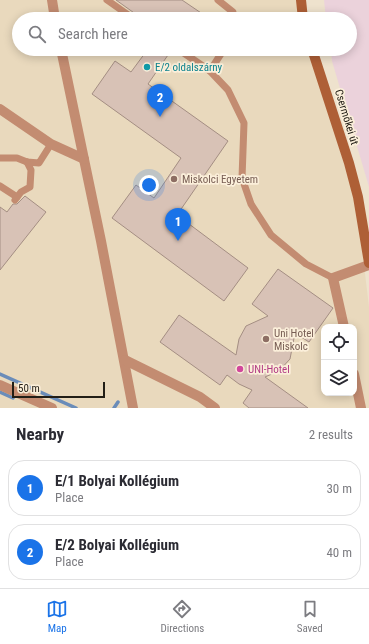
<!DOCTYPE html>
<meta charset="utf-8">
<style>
:root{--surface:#fff;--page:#f7f7f7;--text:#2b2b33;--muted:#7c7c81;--line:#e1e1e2;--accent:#1a73e8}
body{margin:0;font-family:"Roboto Condensed",sans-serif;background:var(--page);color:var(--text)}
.controls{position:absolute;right:12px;bottom:12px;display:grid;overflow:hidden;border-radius:8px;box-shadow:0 2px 10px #0003}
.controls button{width:36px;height:36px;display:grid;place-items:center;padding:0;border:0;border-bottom:1px solid var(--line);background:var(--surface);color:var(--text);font:20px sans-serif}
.scale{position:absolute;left:12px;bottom:10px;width:93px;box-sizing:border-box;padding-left:4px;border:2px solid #221e16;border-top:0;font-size:11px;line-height:14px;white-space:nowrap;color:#221e16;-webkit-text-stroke:3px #fbefda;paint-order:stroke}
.you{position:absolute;left:149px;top:185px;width:14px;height:14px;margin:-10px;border:3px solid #fff;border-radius:50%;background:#1a73e8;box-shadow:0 0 0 6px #1a73e833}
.badge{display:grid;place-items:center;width:26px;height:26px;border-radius:50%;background:var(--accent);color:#fff;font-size:13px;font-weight:700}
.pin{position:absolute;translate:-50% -33px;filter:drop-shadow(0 1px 2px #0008)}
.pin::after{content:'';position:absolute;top:21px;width:14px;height:12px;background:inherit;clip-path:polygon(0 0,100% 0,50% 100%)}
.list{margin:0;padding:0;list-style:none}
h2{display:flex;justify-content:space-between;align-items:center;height:52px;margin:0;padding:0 16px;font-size:17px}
h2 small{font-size:13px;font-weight:400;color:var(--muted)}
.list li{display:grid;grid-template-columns:26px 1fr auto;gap:12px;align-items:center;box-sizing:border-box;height:56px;margin:0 8px 8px;padding:0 8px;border:1px solid var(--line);border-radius:16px}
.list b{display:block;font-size:15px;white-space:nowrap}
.list p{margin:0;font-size:13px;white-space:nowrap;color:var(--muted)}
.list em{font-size:13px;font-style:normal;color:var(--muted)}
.icon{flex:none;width:22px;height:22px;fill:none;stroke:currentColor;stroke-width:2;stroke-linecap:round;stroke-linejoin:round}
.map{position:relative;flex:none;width:369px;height:408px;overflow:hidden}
.search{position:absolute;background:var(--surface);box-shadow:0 2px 10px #0003;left:12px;right:12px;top:12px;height:44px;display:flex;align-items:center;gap:10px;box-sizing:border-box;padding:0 14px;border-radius:22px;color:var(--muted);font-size:15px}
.sheet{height:180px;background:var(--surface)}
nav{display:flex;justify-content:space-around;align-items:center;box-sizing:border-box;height:56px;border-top:1px solid var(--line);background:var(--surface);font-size:11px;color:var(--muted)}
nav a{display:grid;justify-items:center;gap:2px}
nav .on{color:var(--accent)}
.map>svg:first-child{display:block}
</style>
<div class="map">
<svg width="369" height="408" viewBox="0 0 369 408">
<rect width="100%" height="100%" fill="#eee2cd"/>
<!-- built -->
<path fill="#e9d9bd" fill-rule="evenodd" d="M0,0h299l4,19h-284v30h290l48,157 12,101v101h-369zM324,327h30v66h-30z"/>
<!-- industrial -->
<polygon fill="#ebd2db" points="324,0 369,0 369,187 332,61 331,49 350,49 350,19 326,19"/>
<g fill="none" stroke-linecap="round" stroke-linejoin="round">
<!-- stream -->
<g stroke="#6a8cb9" stroke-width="3.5">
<polyline points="0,374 76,408"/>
<polyline points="0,392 13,398"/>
<polyline points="114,408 118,402"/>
</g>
</g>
<!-- building -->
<g fill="#d8c2b6" stroke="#a48e83">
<polygon points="116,0 182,0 210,19 139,19 137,15"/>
<polygon points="148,49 159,49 168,55 148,84 228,141 177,215 248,268 224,301 112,218 136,185 154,198 181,158 92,94 115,61 131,72"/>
<polygon points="25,196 46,212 0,270 0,207 7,212 13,204 17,204"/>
<polygon points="278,269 333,308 309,342 295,333 290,359 279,371 265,377 308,408 249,408 243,403 252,390 239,384 227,375 220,385 160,342 179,315 236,355 239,339 246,326 268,316 252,304"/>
</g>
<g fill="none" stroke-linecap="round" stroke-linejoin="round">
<!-- service -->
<g stroke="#c38c71" stroke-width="7">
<polyline points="107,0 134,19"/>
<polyline points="218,0 233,12 232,19"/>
<polyline points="178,49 210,71"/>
<polyline points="224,49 210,71 228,90 244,123 242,178 251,204 271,235 306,264 333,278"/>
<polyline points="0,158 17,158 27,162 39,163 51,144"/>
<polyline points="0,186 17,197"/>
<polyline points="15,200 21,192 30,187 31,170 27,162"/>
</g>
<!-- minor -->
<g stroke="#c38c71" stroke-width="10">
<polyline points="52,0 55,19"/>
<polyline points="61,49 101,241 133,408"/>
<polyline points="0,109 51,144 84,159"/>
<polyline points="344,327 333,278 369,265"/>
<polyline points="125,360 200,397 215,408"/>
<polyline points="354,374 361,408"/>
<polyline points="0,385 52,408"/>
</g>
<!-- secondary -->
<g stroke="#ae5f36" stroke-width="10">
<polyline points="301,0 303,19"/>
<polyline points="312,49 349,163 358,197 369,263"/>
</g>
</g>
<!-- markers -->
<circle fill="#0f9aa8" stroke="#fbefda" stroke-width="1.5" cx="147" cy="67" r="4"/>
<g fill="#8d6e63" stroke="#fbefda" stroke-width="1.5">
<circle cx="174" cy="179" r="4"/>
<circle cx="266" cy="339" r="4"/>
</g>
<circle fill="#d1479c" stroke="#fbefda" stroke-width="1.5" cx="240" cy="369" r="4"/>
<g text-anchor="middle" stroke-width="3.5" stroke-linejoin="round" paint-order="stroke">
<!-- culture labels -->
<g font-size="11" fill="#0d838f" stroke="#fbefda" text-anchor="start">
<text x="155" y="71">E/2 oldalszárny</text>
</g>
<!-- street labels -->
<g font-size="11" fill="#221e16" stroke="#fbefda">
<text transform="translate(347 117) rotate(73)" y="4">Csermőkei út</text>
</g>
<!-- education labels -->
<g font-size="11" fill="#785e54" stroke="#fbefda" text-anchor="start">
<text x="182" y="183">Miskolci Egyetem</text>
<text x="274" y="337">Uni Hotel<tspan x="274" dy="13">Miskolc</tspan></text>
</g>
<!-- hotel labels -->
<g font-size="11" fill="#b23c85" stroke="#fbefda" text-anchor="start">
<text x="248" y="373">UNI-Hotel</text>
</g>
</g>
</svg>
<div class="controls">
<button><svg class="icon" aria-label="locate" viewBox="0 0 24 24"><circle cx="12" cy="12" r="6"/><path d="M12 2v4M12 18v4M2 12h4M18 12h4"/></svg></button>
<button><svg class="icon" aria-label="layers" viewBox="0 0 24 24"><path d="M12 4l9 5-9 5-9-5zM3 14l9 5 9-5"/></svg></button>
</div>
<div class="scale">50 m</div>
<div class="you"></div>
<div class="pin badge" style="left:178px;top:241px">1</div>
<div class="pin badge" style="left:160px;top:117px">2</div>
<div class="search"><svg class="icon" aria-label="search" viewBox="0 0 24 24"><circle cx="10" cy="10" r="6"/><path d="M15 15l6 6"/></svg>Search here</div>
</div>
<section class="sheet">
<h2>Nearby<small>2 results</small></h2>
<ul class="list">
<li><span class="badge">1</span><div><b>E/1 Bolyai Kollégium</b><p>Place</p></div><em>30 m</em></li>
<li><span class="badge">2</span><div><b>E/2 Bolyai Kollégium</b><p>Place</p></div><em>40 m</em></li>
</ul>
</section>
<nav>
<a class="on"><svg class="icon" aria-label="map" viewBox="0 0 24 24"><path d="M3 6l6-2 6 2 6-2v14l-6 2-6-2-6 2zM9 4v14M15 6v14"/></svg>Map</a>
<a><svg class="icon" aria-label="directions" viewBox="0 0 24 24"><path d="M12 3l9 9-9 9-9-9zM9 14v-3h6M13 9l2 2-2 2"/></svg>Directions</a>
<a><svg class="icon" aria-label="saved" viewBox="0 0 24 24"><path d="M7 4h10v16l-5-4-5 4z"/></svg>Saved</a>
</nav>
